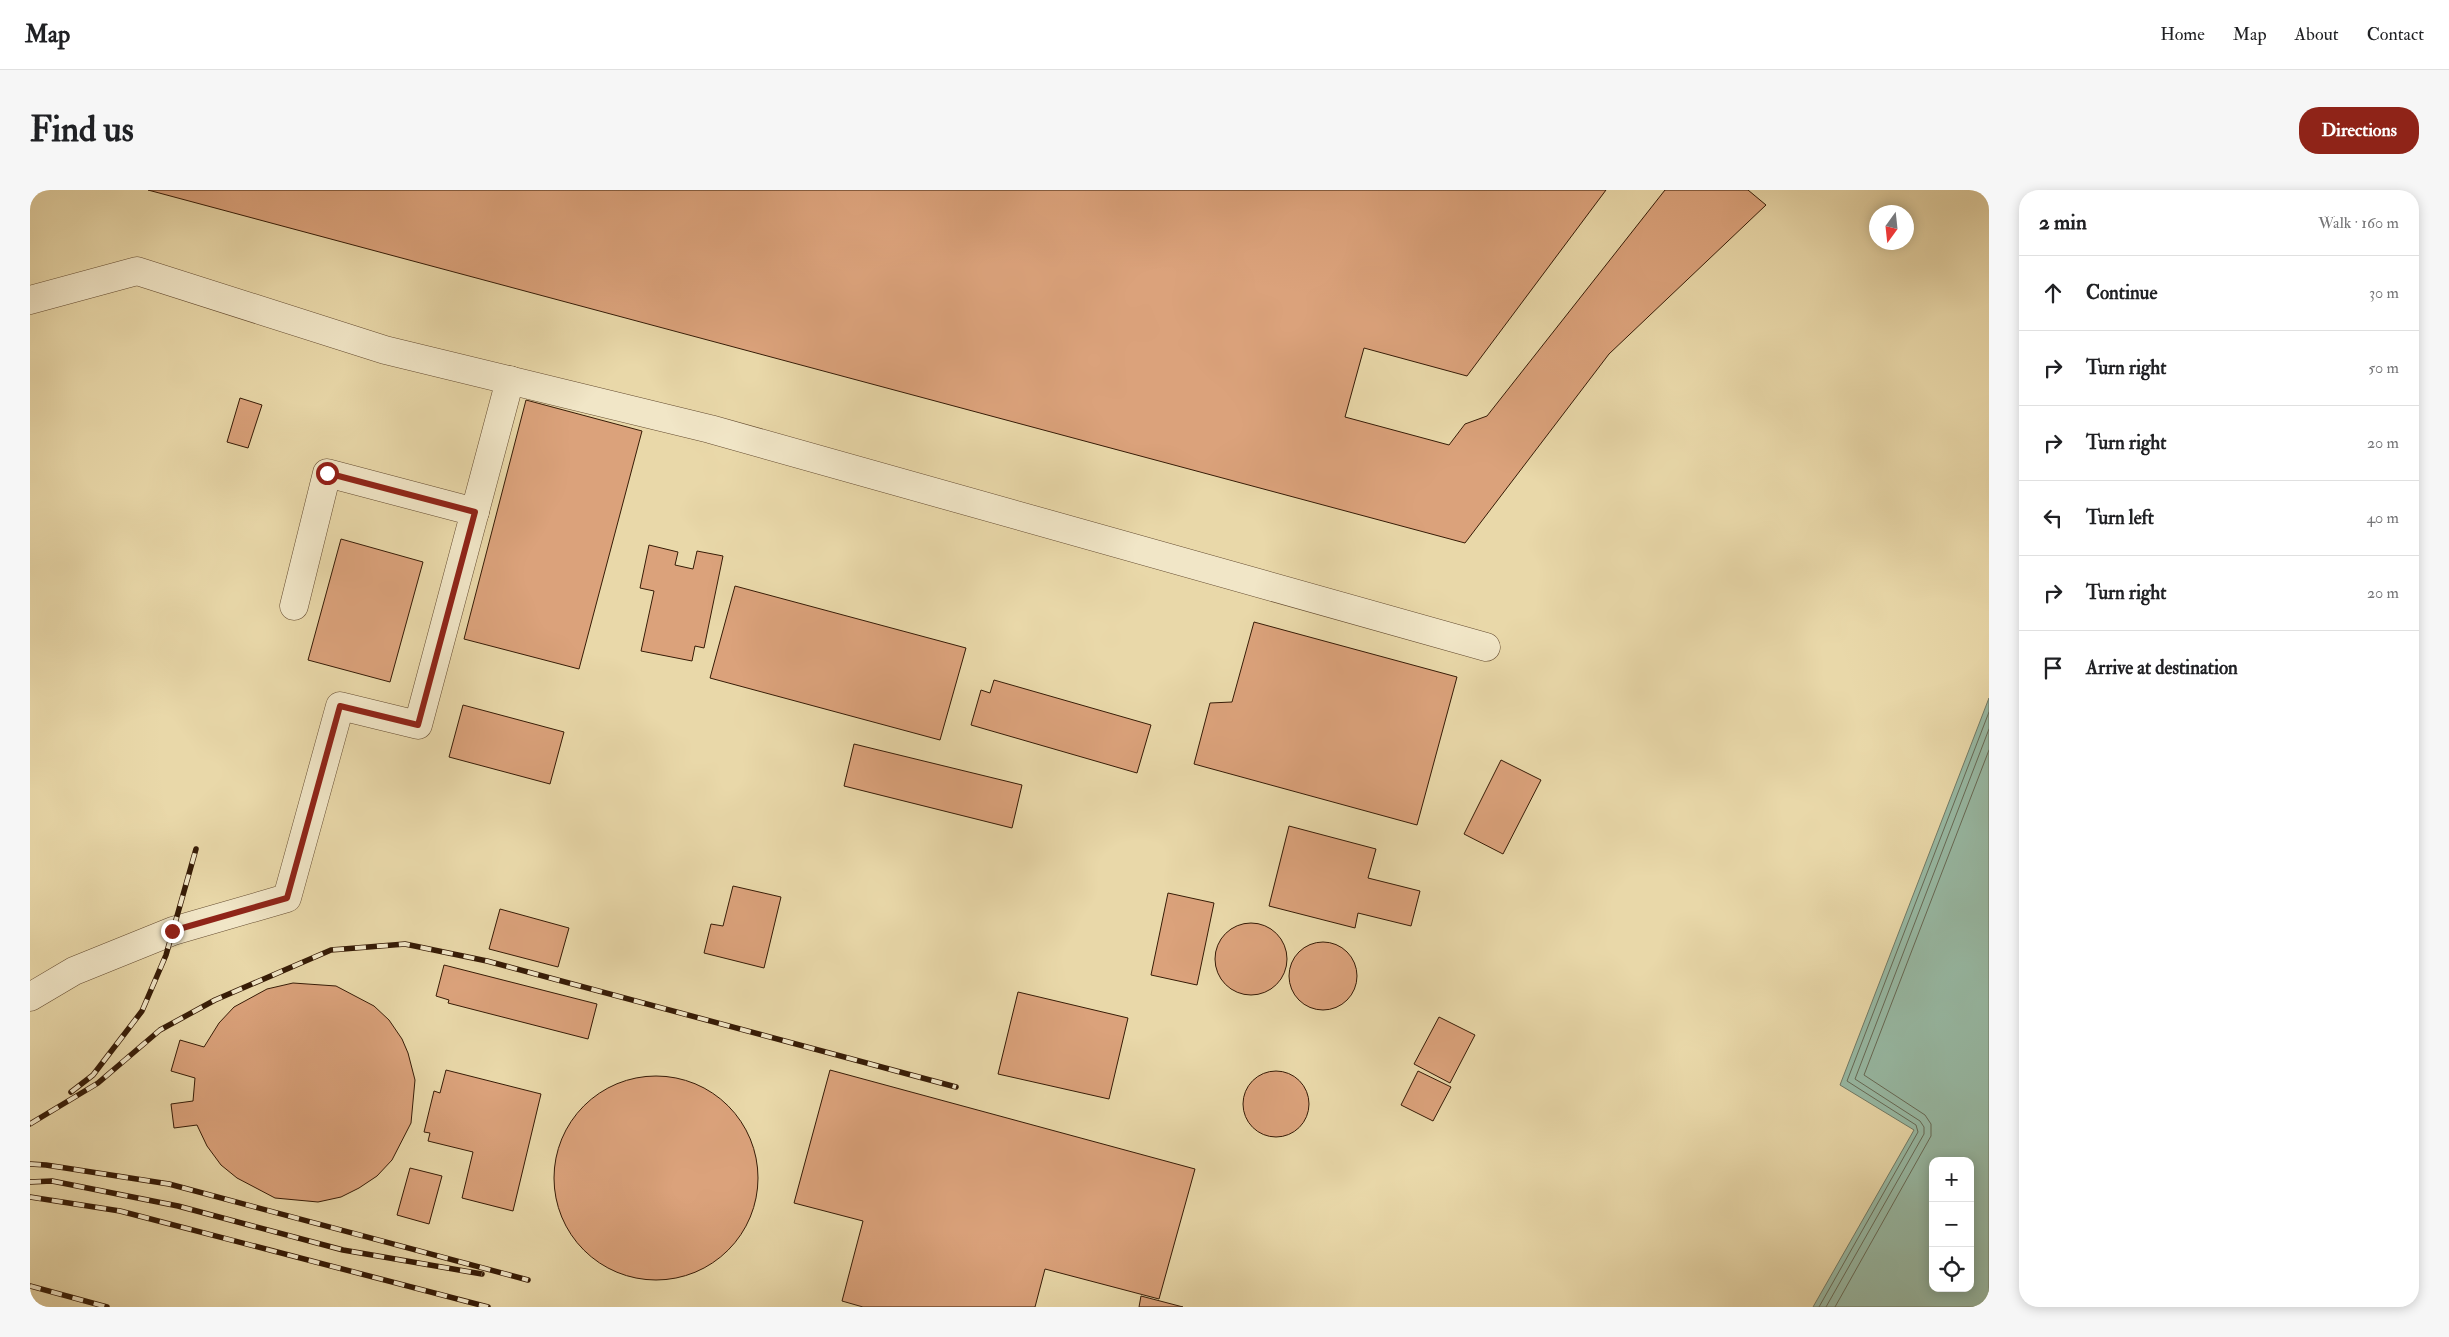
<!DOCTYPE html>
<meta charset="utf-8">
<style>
:root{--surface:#fff;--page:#f6f6f6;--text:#202124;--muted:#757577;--line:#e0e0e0;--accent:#8f2418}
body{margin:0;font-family:"IM FELL Double Pica",serif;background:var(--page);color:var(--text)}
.controls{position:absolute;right:15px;bottom:15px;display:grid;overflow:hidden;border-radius:10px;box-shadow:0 2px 12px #0003}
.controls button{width:45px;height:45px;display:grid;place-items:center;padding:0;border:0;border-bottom:1px solid var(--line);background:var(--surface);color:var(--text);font:25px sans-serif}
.compass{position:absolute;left:1839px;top:15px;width:45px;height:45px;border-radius:50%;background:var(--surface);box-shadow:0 2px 12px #0003;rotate:195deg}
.stop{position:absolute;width:15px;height:15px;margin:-11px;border:4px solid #8f2418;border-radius:50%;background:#fff}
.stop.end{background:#8f2418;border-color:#fff;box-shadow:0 1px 5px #0008}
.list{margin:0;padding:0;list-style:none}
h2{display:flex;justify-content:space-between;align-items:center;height:65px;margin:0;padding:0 20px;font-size:21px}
h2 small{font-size:16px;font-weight:400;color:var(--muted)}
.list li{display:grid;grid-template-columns:32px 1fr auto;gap:15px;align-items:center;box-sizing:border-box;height:75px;padding:0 20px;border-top:1px solid var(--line)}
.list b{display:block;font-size:19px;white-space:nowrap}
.list em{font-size:16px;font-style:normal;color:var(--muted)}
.icon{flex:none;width:28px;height:28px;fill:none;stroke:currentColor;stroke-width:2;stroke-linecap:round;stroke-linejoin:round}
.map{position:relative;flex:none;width:1959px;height:1117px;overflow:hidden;border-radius:20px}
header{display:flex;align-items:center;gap:30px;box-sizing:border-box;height:70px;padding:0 25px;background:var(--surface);border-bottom:1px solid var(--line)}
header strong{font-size:24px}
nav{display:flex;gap:28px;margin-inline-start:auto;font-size:18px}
.intro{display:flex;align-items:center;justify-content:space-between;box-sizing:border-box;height:120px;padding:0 30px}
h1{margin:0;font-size:35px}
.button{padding:12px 22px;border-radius:20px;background:var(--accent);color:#fff;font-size:18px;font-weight:700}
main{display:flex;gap:30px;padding:0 30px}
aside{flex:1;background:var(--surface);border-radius:20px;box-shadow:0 2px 12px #0003}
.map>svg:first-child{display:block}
</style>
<header>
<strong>Map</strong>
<nav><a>Home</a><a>Map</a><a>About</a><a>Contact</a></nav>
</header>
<div class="intro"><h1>Find us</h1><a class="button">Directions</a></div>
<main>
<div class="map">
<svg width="1959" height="1117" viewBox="0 0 1959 1117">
<rect width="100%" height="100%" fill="#e9d8a9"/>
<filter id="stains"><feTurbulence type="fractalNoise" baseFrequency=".004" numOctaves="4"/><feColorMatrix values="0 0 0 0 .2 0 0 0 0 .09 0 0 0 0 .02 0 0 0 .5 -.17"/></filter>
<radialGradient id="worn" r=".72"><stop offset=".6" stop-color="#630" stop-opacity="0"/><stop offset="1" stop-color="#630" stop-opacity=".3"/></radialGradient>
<!-- water -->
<path fill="#98baa5" stroke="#717a65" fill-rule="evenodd" d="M1959,508v609h-176l101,-177 -74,-45zM1903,971h37v127h-37z"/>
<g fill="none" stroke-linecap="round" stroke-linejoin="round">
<!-- shore -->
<g stroke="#676a56" stroke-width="1">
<polyline points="1789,1117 1888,942 1886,935 1817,891 1959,522"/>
<polyline points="1796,1117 1894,944 1894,937 1890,931 1825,889 1959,539"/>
<polyline points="1805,1117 1901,946 1901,934 1895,925 1834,885 1959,560"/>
</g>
</g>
<!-- building -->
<g fill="#dba27b" stroke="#361b06">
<polygon points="118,0 1576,0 1437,186 1334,158 1315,227 1419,255 1435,234 1457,226 1635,0 1718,0 1736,15 1579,164 1435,353"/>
<polygon points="210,208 232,215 218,258 197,252"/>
<polygon points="496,210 612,241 549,479 434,449"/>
<polygon points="311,349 393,372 360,492 278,470"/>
<polygon points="619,355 648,362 645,375 663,379 667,361 693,366 674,458 665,456 662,471 611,461 624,401 610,398"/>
<polygon points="705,396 936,458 910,550 680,488"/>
<polygon points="1224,432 1427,487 1387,635 1164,574 1180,513 1202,512"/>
<polygon points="964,490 1121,535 1107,583 941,535 951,500 960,503"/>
<polygon points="433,515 534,542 520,594 419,567"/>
<polygon points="824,554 992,595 982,638 814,596"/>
<polygon points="1471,570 1511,590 1473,664 1434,644"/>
<polygon points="1259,636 1346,659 1338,688 1390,701 1381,736 1328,723 1325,738 1239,716"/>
<polygon points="703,696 751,707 734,778 674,763 681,734 693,736"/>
<polygon points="1138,703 1184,713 1167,795 1121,785"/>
<polygon points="470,719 539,738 528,777 459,759"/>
<circle cx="1221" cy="769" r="36"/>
<circle cx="1293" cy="786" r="34"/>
<polygon points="414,775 567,814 558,849 418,813 419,810 406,806"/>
<polygon points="263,793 306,796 344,816 359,830 372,849 378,863 385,890 381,933 362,970 347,986 329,998 311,1007 288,1012 245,1008 207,988 191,975 177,956 167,935 144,938 141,914 163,911 165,888 141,881 150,850 174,857 189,833 204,817 237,799"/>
<polygon points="988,802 1098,828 1079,909 968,884"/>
<polygon points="1409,827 1445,845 1420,893 1384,874"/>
<polygon points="416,880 511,904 483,1021 432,1008 443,962 398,951 400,943 394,942 404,901 410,903"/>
<polygon points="800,880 1165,979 1129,1109 1015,1079 1005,1117 833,1117 812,1111 833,1031 764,1013"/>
<circle cx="1246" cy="914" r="33"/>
<polygon points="1388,881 1421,897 1403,931 1371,915"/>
<circle cx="626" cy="988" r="102"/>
<polygon points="380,978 412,986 399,1034 367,1025"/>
<polygon points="1111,1106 1153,1117 1109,1117"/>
</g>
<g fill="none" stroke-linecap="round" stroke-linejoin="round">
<defs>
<g id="minor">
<polyline points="0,110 107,81 355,160 680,239 1456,457"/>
<polyline points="264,416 297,283 445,322"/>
<polyline points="0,807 44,781 143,741 257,708 310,516 388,535 480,190"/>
</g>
</defs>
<!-- minor casing -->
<use href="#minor" stroke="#634a2f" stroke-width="29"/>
<!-- minor -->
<use href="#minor" stroke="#f1e6c7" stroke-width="28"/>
<defs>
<g id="rail">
<polyline points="41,902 63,885 112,821 136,765 166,659"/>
<polyline points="0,934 68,893 130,840 185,810 301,760 375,754 457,771 926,897"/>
<polyline points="0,974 16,975 139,994 498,1090"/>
<polyline points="0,992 22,991 148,1016 313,1060 452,1084"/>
<polyline points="0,1007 90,1021 458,1117"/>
<polyline points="0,1096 77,1117"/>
</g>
</defs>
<!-- rail casing -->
<use href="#rail" stroke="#361b06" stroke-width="5.5"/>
<!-- rail -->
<use href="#rail" stroke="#f1e6c7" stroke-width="4" stroke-dasharray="11" stroke-linecap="butt"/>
</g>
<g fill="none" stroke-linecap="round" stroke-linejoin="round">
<!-- route -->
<polyline stroke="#8f2418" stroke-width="6" points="142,741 257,708 310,516 388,535 445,322 297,283"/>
</g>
<rect width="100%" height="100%" filter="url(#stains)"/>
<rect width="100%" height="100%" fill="url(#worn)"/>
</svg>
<div class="controls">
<button>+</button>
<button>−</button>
<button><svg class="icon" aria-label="locate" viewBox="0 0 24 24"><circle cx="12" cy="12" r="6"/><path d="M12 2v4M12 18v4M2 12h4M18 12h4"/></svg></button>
</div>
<svg class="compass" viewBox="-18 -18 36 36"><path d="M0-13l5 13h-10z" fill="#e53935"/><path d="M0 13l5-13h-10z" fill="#757577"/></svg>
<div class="stop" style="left:297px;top:283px"></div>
<div class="stop end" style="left:142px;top:741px"></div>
</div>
<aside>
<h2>2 min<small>Walk · 160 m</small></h2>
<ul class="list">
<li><svg class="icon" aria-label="ahead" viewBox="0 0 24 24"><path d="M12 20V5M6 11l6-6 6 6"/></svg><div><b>Continue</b></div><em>30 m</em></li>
<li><svg class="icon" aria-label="right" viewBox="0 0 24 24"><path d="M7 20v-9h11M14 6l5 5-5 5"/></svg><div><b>Turn right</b></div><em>50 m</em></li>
<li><svg class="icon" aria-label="right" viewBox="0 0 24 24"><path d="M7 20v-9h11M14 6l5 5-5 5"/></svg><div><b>Turn right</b></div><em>20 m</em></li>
<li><svg class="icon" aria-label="left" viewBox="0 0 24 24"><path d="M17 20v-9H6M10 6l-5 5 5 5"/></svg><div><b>Turn left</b></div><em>40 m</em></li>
<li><svg class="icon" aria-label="right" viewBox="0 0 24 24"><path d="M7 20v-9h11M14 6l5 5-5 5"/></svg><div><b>Turn right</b></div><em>20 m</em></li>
<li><svg class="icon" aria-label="arrive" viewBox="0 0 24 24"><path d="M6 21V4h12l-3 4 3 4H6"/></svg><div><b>Arrive at destination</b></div></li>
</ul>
</aside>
</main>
